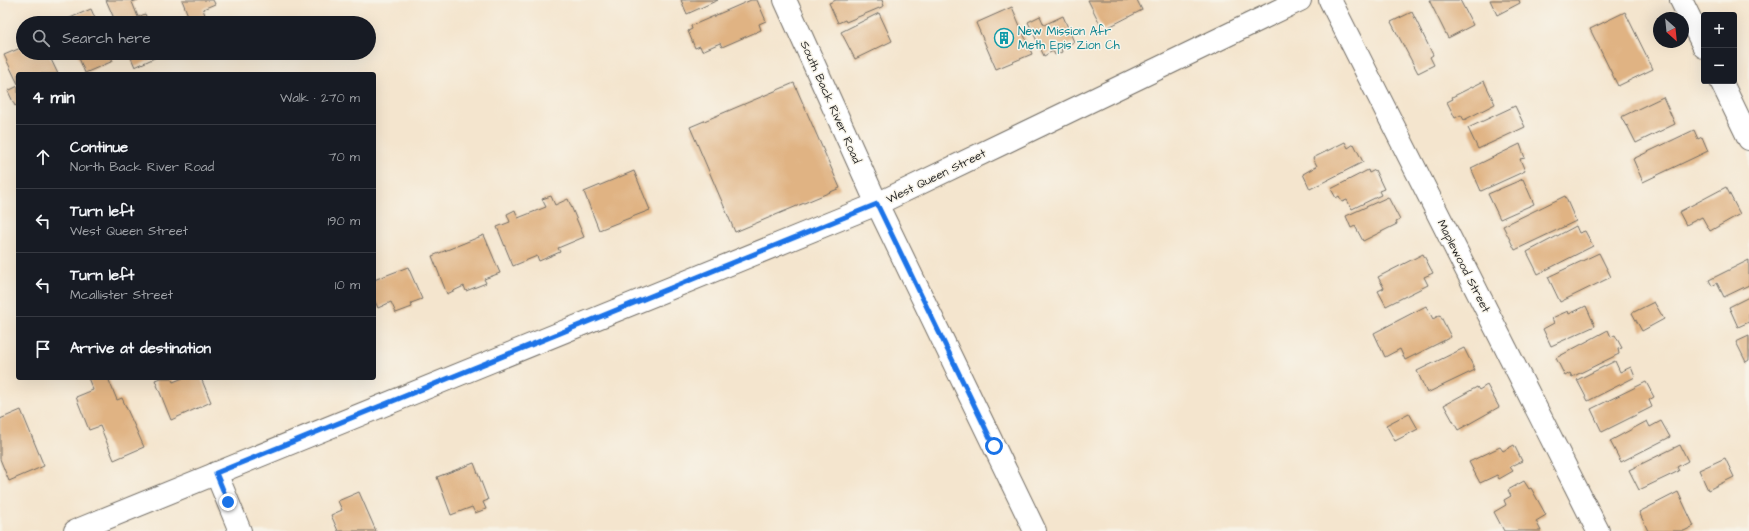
<!DOCTYPE html>
<meta charset="utf-8">
<style>
:root{--surface:#171b24;--page:#242831;--text:#f1f3f6;--muted:#9ea1a6;--line:#363941}
body{margin:0;font-family:"Architects Daughter",sans-serif;background:var(--page);color:var(--text)}
.controls{position:absolute;right:12px;top:12px;display:grid;overflow:hidden;border-radius:4px;box-shadow:0 4px 16px #0002}
.controls button{width:36px;height:36px;display:grid;place-items:center;padding:0;border:0;border-bottom:1px solid var(--line);background:var(--surface);color:var(--text);font:20px sans-serif}
.compass{position:absolute;left:1653px;top:12px;width:36px;height:36px;border-radius:50%;background:var(--surface);box-shadow:0 4px 16px #0002;rotate:153deg}
.stop{position:absolute;width:12px;height:12px;margin:-9px;border:3px solid #1a73e8;border-radius:50%;background:#fff}
.stop.end{background:#1a73e8;border-color:#fff;box-shadow:0 1px 4px #0008}
.list{margin:0;padding:0;list-style:none}
h2{display:flex;justify-content:space-between;align-items:center;height:52px;margin:0;padding:0 16px;font-size:17px}
h2 small{font-size:13px;font-weight:400;color:var(--muted)}
.list li{display:grid;grid-template-columns:26px 1fr auto;gap:12px;align-items:center;box-sizing:border-box;height:64px;padding:0 16px;border-top:1px solid var(--line)}
.list b{display:block;font-size:15px;white-space:nowrap}
.list p{margin:0;font-size:13px;white-space:nowrap;color:var(--muted)}
.list em{font-size:13px;font-style:normal;color:var(--muted)}
.icon{flex:none;width:22px;height:22px;fill:none;stroke:currentColor;stroke-width:2;stroke-linecap:round;stroke-linejoin:round}
.map{position:relative;flex:none;width:1749px;height:531px;overflow:hidden}
.search{position:absolute;background:var(--surface);box-shadow:0 4px 16px #0002;left:16px;top:16px;width:360px;height:44px;display:flex;align-items:center;gap:10px;box-sizing:border-box;padding:0 14px;border-radius:22px;color:var(--muted);font-size:15px}
.panel{position:absolute;background:var(--surface);box-shadow:0 4px 16px #0002;left:16px;top:72px;width:360px;height:308px;border-radius:4px}
.map>svg:first-child{display:block}
</style>
<div class="map">
<svg width="1749" height="531" viewBox="0 0 1749 531">
<rect width="100%" height="100%" fill="#f7f3e8"/>
<filter id="ink" filterUnits="userSpaceOnUse"><feTurbulence type="fractalNoise" baseFrequency=".025" numOctaves="2"/><feDisplacementMap in="SourceGraphic" scale="8" xChannelSelector="R" yChannelSelector="G"/><feConvolveMatrix kernelMatrix="1 2 1 2 8 2 1 2 1" color-interpolation-filters="sRGB"/></filter>
<filter id="wash" filterUnits="userSpaceOnUse"><feTurbulence type="fractalNoise" baseFrequency=".012" numOctaves="4" result="noise"/><feDisplacementMap in="SourceGraphic" scale="16" xChannelSelector="R" yChannelSelector="G"/><feGaussianBlur stdDeviation="0.9" result="paint"/><feColorMatrix in="noise" values="0 0 0 0 0 0 0 0 0 0 0 0 0 0 0 0 0 1.4 0 .05"/><feComposite in="paint" operator="in"/></filter>
<g filter="url(#wash)">
<rect width="100%" height="100%" fill="#f4e5ce"/>
<g id="blocks">
<!-- building -->
<g fill="#e0b383">
<polygon points="106,0 138,0 132,2 138,17 145,14 149,23 116,23"/>
<polygon points="182,0 213,0 215,4 203,9 207,21 191,23"/>
<polygon points="681,0 718,0 687,14"/>
<polygon points="751,0 757,0 766,21 759,24 761,30 722,47 720,43 702,51 700,46 695,48 688,31 692,29 691,26"/>
<polygon points="836,0 882,0 884,6 846,22 845,20 838,23 829,3"/>
<polygon points="1088,0 1137,0 1142,10 1103,30"/>
<polygon points="1429,0 1460,0 1473,25 1448,38"/>
<polygon points="1490,0 1519,0 1520,3 1497,15"/>
<polygon points="1012,7 1032,54 996,69 976,23"/>
<polygon points="91,9 97,23 64,23 63,21"/>
<polygon points="1412,12 1433,55 1430,57 1434,65 1418,73 1391,22"/>
<polygon points="1625,12 1653,69 1618,86 1590,29"/>
<polygon points="879,13 892,41 855,59 841,32"/>
<polygon points="1040,16 1044,25 1063,16 1074,42 1061,48 1062,52 1055,55 1053,51 1044,56 1028,22"/>
<polygon points="23,47 23,53 48,53 58,74 18,74 18,84 4,55"/>
<polygon points="77,53 109,53 113,61 85,73"/>
<polygon points="129,53 163,53 163,54 135,67"/>
<polygon points="1484,81 1495,104 1464,120 1461,115 1455,118 1447,102 1453,99 1452,97"/>
<polygon points="794,83 840,188 735,232 690,127"/>
<polygon points="18,86 18,104 15,106 8,91"/>
<polygon points="1663,97 1675,124 1636,143 1627,125 1626,126 1621,117"/>
<polygon points="1515,106 1525,127 1478,149 1468,128"/>
<polygon points="1694,130 1698,139 1702,137 1708,151 1643,182 1633,159"/>
<polygon points="1345,142 1348,148 1354,144 1363,162 1310,189 1303,174 1317,166 1313,158"/>
<polygon points="1520,144 1525,158 1520,159 1525,171 1481,191 1471,168"/>
<polygon points="1368,170 1369,173 1375,170 1384,189 1379,191 1381,195 1352,209 1347,200 1342,202 1339,196 1336,198 1331,189"/>
<polygon points="634,171 650,210 599,230 584,192"/>
<polygon points="1523,179 1534,204 1500,219 1488,194"/>
<polygon points="1726,187 1740,214 1710,231 1702,217 1686,225 1679,212"/>
<polygon points="551,196 555,205 568,199 584,237 558,248 560,252 539,261 537,256 513,266 497,227 510,222 507,214 515,210 518,218 546,207 542,199"/>
<polygon points="1565,196 1576,221 1515,250 1503,226"/>
<polygon points="1388,197 1400,220 1396,222 1397,224 1363,241 1355,226 1351,228 1346,216"/>
<polygon points="1576,226 1579,233 1585,231 1593,246 1538,274 1527,252"/>
<polygon points="484,235 500,273 484,279 486,283 466,291 464,286 447,294 432,256"/>
<polygon points="1599,253 1611,277 1560,302 1548,277"/>
<polygon points="1423,254 1433,273 1424,277 1428,285 1386,306 1378,291 1384,288 1378,277"/>
<polygon points="1749,260 1749,285 1724,297 1717,283 1712,286 1709,280"/>
<polygon points="408,267 422,299 411,303 412,307 396,313 391,302 378,308 374,299 374,280"/>
<polygon points="1749,297 1749,322 1738,327 1729,307"/>
<polygon points="1654,302 1664,319 1642,331 1632,313"/>
<polygon points="1426,306 1433,319 1440,315 1451,337 1405,360 1400,349 1385,357 1374,333"/>
<polygon points="1586,306 1595,326 1551,346 1543,329 1554,323 1552,318 1568,311 1569,314"/>
<polygon points="1608,330 1611,337 1615,335 1622,348 1618,349 1619,354 1572,377 1570,373 1565,376 1556,358"/>
<polygon points="1749,336 1749,360 1746,362 1736,342"/>
<polygon points="1464,348 1475,370 1427,393 1417,371"/>
<polygon points="1615,361 1620,372 1631,367 1635,377 1588,401 1577,380"/>
<polygon points="88,378 108,378 117,400 122,398 144,447 114,460 100,426 89,430 76,397 93,390"/>
<polygon points="160,378 171,378 173,382 183,378 201,378 211,402 171,420 155,380"/>
<polygon points="1646,382 1654,397 1649,400 1652,407 1602,432 1591,409"/>
<polygon points="1487,385 1499,407 1458,430 1444,405 1477,387 1479,390"/>
<polygon points="21,410 44,466 9,481 0,459 0,419"/>
<polygon points="1409,413 1418,429 1395,441 1386,425"/>
<polygon points="1647,421 1650,427 1661,421 1670,437 1621,462 1610,441"/>
<polygon points="1514,445 1522,461 1510,467 1513,471 1499,479 1497,475 1480,483 1469,462 1500,447 1503,451"/>
<polygon points="1680,445 1688,461 1677,467 1679,471 1639,490 1629,470"/>
<polygon points="1725,458 1734,477 1708,490 1699,470"/>
<polygon points="474,463 488,500 483,502 486,509 475,513 472,507 451,515 437,477"/>
<polygon points="1524,481 1529,489 1531,488 1546,515 1536,521 1541,531 1504,531 1494,512 1506,505 1504,500 1511,496 1508,490"/>
<polygon points="359,492 376,531 338,531 331,515 342,510 338,501"/>
<polygon points="1678,492 1694,526 1684,531 1648,531 1639,512"/>
</g>
</g>
</g>
<g filter="url(#ink)">
<use href="#blocks" fill-opacity="0" stroke="#716c64" stroke-width="1"/>
<g fill="none" stroke-linecap="round" stroke-linejoin="round">
<defs>
<g id="minor">
<polyline points="785,0 877,204 1035,531"/>
<polyline points="1330,0 1598,531"/>
<polyline points="1681,0 1704,47"/>
<polyline points="1721,81 1749,139"/>
<polyline points="216,473 240,531"/>
<polyline points="75,531 877,204 1300,0"/>
</g>
</defs>
<!-- minor casing -->
<use href="#minor" stroke="#716c64" stroke-width="24"/>
<!-- minor -->
<use href="#minor" stroke="#fff" stroke-width="22"/>
</g>
</g>
<g fill="none" stroke-linecap="round" stroke-linejoin="round" filter="url(#ink)">
<!-- route -->
<polyline stroke="#1a73e8" stroke-width="5" points="228,502 216,473 877,204 994,446"/>
</g>
<!-- icons -->
<defs>
<symbol id="building-ring" viewBox="-11 -11 22 22"><circle r="9.5" fill="#f7f3e8" stroke="#0f9aa8" stroke-width="1.5"/><path d="M-4-6H4V6H1V3H-1V6H-4ZM-2.5-4.3h1.7v1.8h-1.7ZM.8-4.3h1.7v1.8H.8ZM-2.5-1h1.7V.8h-1.7ZM.8-1h1.7V.8H.8Z" fill="#0f9aa8"/></symbol>
</defs>
<g fill-rule="evenodd">
<use href="#building-ring" x="993" y="27" width="22" height="22"/>
</g>
<g text-anchor="middle" stroke-width="3" stroke-linejoin="round" paint-order="stroke">
<!-- culture labels -->
<g font-size="12" fill="#0d838f" stroke="#f7f3e8" text-anchor="start">
<text x="1018" y="35">New Mission Afr<tspan x="1018" dy="14">Meth Epis Zion Ch</tspan></text>
</g>
<!-- street labels -->
<g font-size="12" fill="#2b2b2b" stroke="#f7f3e8">
<text transform="translate(831 102) rotate(66)" y="4">South Back River Road</text>
<text transform="translate(936 176) rotate(-26)" y="4">West Queen Street</text>
<text transform="translate(1464 266) rotate(63)" y="4">Maplewood Street</text>
</g>
</g>
</svg>
<div class="controls">
<button>+</button>
<button>−</button>
</div>
<svg class="compass" viewBox="-18 -18 36 36"><path d="M0-13l5 13h-10z" fill="#e53935"/><path d="M0 13l5-13h-10z" fill="#9ea1a6"/></svg>
<div class="stop" style="left:994px;top:446px"></div>
<div class="stop end" style="left:228px;top:502px"></div>
<div class="search"><svg class="icon" aria-label="search" viewBox="0 0 24 24"><circle cx="10" cy="10" r="6"/><path d="M15 15l6 6"/></svg>Search here</div>
<section class="panel">
<h2>4 min<small>Walk · 270 m</small></h2>
<ul class="list">
<li><svg class="icon" aria-label="ahead" viewBox="0 0 24 24"><path d="M12 20V5M6 11l6-6 6 6"/></svg><div><b>Continue</b><p>North Back River Road</p></div><em>70 m</em></li>
<li><svg class="icon" aria-label="left" viewBox="0 0 24 24"><path d="M17 20v-9H6M10 6l-5 5 5 5"/></svg><div><b>Turn left</b><p>West Queen Street</p></div><em>190 m</em></li>
<li><svg class="icon" aria-label="left" viewBox="0 0 24 24"><path d="M17 20v-9H6M10 6l-5 5 5 5"/></svg><div><b>Turn left</b><p>Mcallister Street</p></div><em>10 m</em></li>
<li><svg class="icon" aria-label="arrive" viewBox="0 0 24 24"><path d="M6 21V4h12l-3 4 3 4H6"/></svg><div><b>Arrive at destination</b></div></li>
</ul>
</section>
</div>
